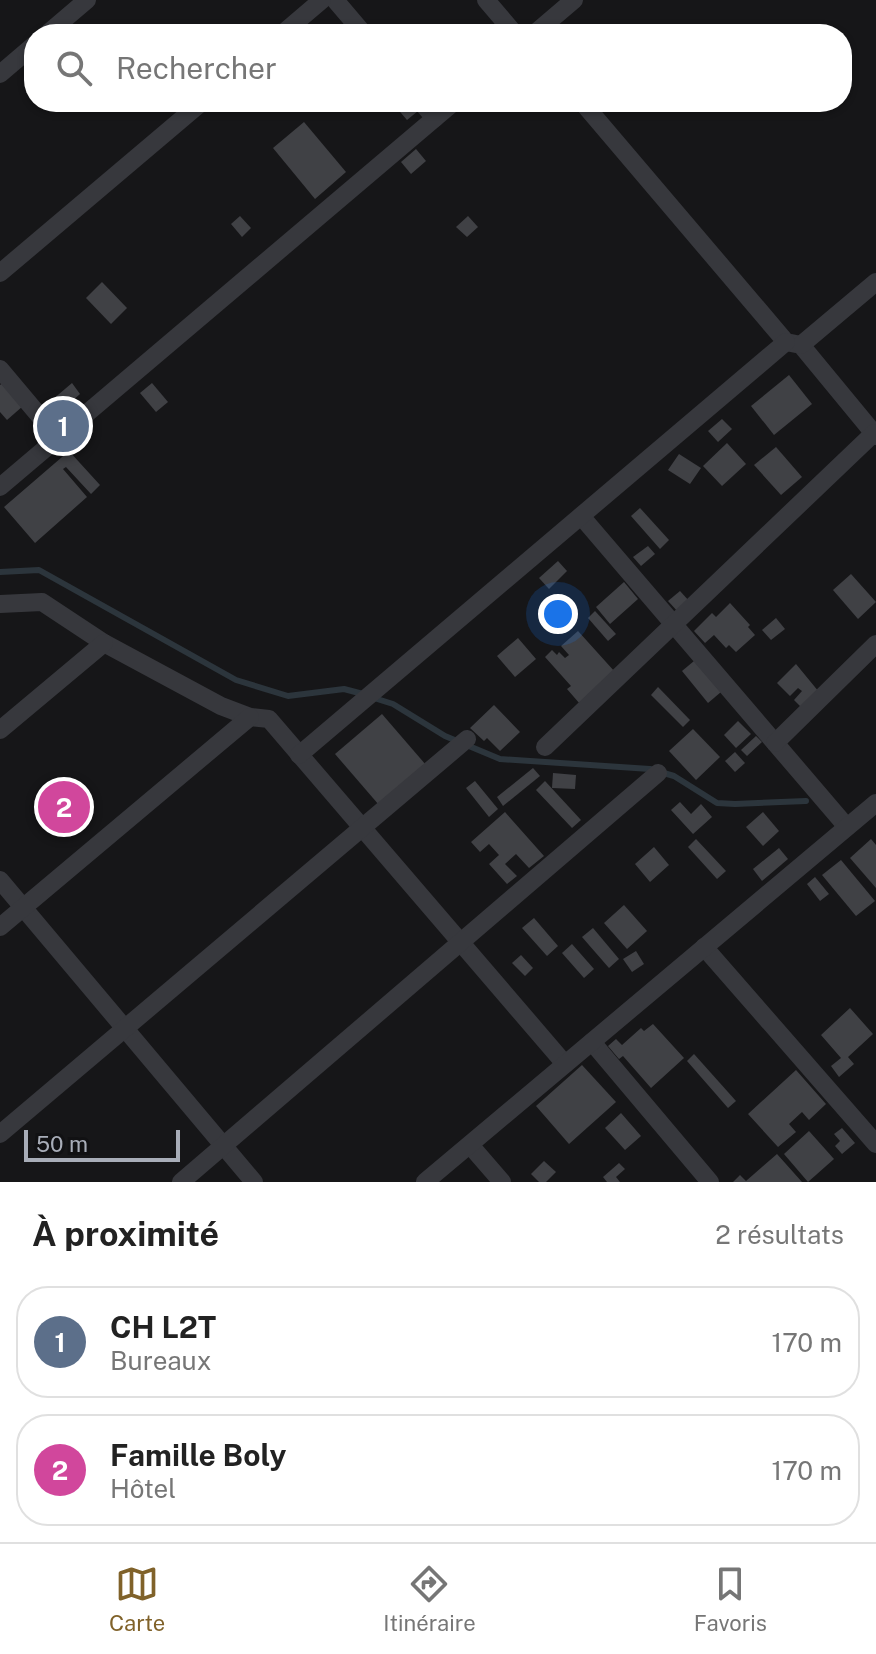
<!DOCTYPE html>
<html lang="fr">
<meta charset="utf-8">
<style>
:root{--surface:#fff;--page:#f2f2f2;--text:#222;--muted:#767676;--line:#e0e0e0;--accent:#80622a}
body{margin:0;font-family:"Public Sans",sans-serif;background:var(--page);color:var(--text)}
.scale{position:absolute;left:24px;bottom:20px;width:156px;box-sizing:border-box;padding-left:8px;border:4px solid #a8adb8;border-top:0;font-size:22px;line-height:28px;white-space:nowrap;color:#a8adb8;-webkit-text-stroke:6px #111113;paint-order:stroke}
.you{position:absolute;left:558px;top:614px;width:28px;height:28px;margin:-20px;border:6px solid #fff;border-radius:50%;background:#1a73e8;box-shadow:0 0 0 12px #1a73e833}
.badge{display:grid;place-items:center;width:52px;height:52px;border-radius:50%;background:var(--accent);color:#fff;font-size:26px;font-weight:700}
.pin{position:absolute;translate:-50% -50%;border:4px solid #fff;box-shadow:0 2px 8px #0006}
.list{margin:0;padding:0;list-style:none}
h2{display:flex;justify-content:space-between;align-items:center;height:104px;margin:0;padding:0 32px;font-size:34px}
h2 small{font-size:26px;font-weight:400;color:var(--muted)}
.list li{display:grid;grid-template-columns:52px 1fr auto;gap:24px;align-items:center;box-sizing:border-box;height:112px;margin:0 16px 16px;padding:0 16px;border:2px solid var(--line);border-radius:32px}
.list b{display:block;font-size:30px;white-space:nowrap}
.list p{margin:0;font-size:26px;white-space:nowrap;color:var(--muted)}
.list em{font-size:26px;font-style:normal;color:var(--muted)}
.icon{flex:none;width:44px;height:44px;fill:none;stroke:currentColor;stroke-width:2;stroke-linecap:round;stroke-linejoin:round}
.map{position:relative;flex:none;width:876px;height:1182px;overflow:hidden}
.search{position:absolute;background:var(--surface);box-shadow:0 2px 6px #0004;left:24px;right:24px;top:24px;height:88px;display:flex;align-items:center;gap:20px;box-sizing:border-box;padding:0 28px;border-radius:32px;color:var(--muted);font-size:30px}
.sheet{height:360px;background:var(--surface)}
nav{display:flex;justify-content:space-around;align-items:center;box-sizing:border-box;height:112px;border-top:2px solid var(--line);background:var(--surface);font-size:22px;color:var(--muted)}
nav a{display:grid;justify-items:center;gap:4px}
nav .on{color:var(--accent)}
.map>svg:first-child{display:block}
</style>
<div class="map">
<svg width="876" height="1182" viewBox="0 0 876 1182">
<rect width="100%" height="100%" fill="#161618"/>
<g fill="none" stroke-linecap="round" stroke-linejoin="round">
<!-- stream -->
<g stroke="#2c353c" stroke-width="6">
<polyline points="0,572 39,570 236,680 288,696 344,689 363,694"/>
<polyline points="374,698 393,704 445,736 500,759 650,769 674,776 717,803 735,804 806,801"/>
</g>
</g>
<!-- building -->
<g fill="#404145">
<polygon points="400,102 410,102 418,111 407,120 395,106"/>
<polygon points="304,122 346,172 315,199 273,148"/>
<polygon points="416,149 426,161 411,174 401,162"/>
<polygon points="240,216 251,228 242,237 231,224"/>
<polygon points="468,216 478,227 467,237 456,227"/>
<polygon points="102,282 127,308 111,324 86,298"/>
<polygon points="789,375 812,404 774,435 751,406"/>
<polygon points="4,382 23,406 7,420 0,412 0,385"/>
<polygon points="72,383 80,394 71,402 78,410 67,419 52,400"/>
<polygon points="152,383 168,402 156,412 140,393"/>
<polygon points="722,419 732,429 718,442 708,431"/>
<polygon points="727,443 746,464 722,486 703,466"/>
<polygon points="776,447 802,477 781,495 754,465"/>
<polygon points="69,451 100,485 91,494 66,467 63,469 87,497 35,543 4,507"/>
<polygon points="679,454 701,468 690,484 668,470"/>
<polygon points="640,508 669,540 660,549 631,516"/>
<polygon points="648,546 655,554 641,566 633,557"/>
<polygon points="558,561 567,571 549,589 539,578"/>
<polygon points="851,574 876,602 858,619 833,590"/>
<polygon points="624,582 638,599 610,624 596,607"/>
<polygon points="680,591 690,602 679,613 668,601"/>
<polygon points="730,603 750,625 748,627 755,635 736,652 729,645 726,648 714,635 705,643 694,631 712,613 716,617"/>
<polygon points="595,611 616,634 608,641 588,618"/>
<polygon points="776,618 785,629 771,640 762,630"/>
<polygon points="578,631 615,672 580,704 567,689 571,686 545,657 552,650 557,655 559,652 565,658 569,655 561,646"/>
<polygon points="518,638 536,659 515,677 497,656"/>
<polygon points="694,661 721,692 708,703 682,671"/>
<polygon points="796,664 819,692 803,709 794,700 802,691 798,688 790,696 777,683"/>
<polygon points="658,687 690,720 683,727 651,695"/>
<polygon points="494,705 520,732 500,751 487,738 484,741 470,728"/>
<polygon points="382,714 426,765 379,805 335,754"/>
<polygon points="738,721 751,734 736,748 724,735"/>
<polygon points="693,729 720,757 696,780 669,751"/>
<polygon points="756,736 762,742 747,756 741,750"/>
<polygon points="735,752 745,763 735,772 725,761"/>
<polygon points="533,768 540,776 503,806 497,797"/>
<polygon points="553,773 576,775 575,789 552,788"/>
<polygon points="475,781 498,809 489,817 466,788"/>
<polygon points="545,781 581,820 572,828 536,790"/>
<polygon points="680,802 691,814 701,804 712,817 693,834 671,810"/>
<polygon points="505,812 544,856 529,868 516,854 505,864 517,876 507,884 489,864 499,855 489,844 480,852 471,842"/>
<polygon points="763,812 779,831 763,846 746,827"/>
<polygon points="696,839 726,871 717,879 688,847"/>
<polygon points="871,839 876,845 876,888 850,858"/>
<polygon points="654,847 669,865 650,882 635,864"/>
<polygon points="779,848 788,859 762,881 753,869"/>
<polygon points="841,860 875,901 856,916 822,875"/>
<polygon points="815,877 829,894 820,901 807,884"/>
<polygon points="624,905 647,931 627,949 604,923"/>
<polygon points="534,918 558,946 547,956 522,928"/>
<polygon points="593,928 619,959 609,968 582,937"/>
<polygon points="572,944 594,969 584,978 562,953"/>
<polygon points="636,951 644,964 632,972 623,959"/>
<polygon points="521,955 533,968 525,976 512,963"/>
<polygon points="850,1008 873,1034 848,1057 854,1064 839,1077 831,1066 841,1058 821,1035"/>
<polygon points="653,1024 684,1058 651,1088 623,1056 619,1059 608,1046 616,1039 622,1045 641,1028 644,1031"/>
<polygon points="694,1054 736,1101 728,1108 687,1061"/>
<polygon points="582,1065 616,1102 569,1144 536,1106"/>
<polygon points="796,1070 826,1104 809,1120 802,1112 789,1124 796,1132 778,1147 748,1114"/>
<polygon points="621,1113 641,1136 625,1150 605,1128"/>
<polygon points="842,1128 855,1143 842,1154 835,1146 840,1141 834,1134"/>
<polygon points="809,1131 834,1159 808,1182 784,1154"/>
<polygon points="777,1154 802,1182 733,1182 740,1175 746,1181"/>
<polygon points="544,1161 556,1172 546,1182 539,1182 531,1174"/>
<polygon points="619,1163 625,1169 616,1177 620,1182 607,1182 603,1177"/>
</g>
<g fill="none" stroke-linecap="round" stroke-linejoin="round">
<!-- street -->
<g stroke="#37383d" stroke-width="18">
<polyline points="335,0 364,34"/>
<polyline points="486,0 515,34"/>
<polyline points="47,34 87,0"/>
<polyline points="282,34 322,0"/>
<polyline points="534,34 574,0"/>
<polyline points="0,74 34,45"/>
<polyline points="421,102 435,118"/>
<polyline points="582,102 786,342 801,345 876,436"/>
<polyline points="0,273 202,102"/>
<polyline points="801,345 876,282"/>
<polyline points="0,369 58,438"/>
<polyline points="0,487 454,102"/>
<polyline points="581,516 847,827"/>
<polyline points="0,604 42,602 104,643 221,706 250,717 269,719 565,1064"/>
<polyline points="0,730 104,643"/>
<polyline points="775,743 876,644"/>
<polyline points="545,747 874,433"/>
<polyline points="299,755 786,342"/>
<polyline points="0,880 254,1182"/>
<polyline points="0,927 250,717"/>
<polyline points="704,947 876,1144"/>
<polyline points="592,1042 710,1182"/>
<polyline points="0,1134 467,739"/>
<polyline points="470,1145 502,1182"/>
<polyline points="181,1182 658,773"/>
<polyline points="425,1182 876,803"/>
</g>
</g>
</svg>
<div class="scale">50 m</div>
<div class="you"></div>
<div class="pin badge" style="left:63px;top:426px;background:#5c6f8a">1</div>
<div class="pin badge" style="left:64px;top:807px;background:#d1479c">2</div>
<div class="search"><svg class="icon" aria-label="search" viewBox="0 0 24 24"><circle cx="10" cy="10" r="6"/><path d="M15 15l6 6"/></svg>Rechercher</div>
</div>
<section class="sheet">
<h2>À proximité<small>2 résultats</small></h2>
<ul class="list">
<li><span class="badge" style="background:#5c6f8a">1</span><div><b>CH L2T</b><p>Bureaux</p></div><em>170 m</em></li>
<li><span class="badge" style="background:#d1479c">2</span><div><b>Famille Boly</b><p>Hôtel</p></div><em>170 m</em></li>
</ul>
</section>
<nav>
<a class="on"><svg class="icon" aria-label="map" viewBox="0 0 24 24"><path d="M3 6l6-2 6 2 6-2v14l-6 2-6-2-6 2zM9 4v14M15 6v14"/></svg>Carte</a>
<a><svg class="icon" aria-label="directions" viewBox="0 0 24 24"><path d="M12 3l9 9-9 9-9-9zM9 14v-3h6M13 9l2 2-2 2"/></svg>Itinéraire</a>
<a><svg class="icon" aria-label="saved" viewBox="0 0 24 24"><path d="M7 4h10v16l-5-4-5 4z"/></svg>Favoris</a>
</nav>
